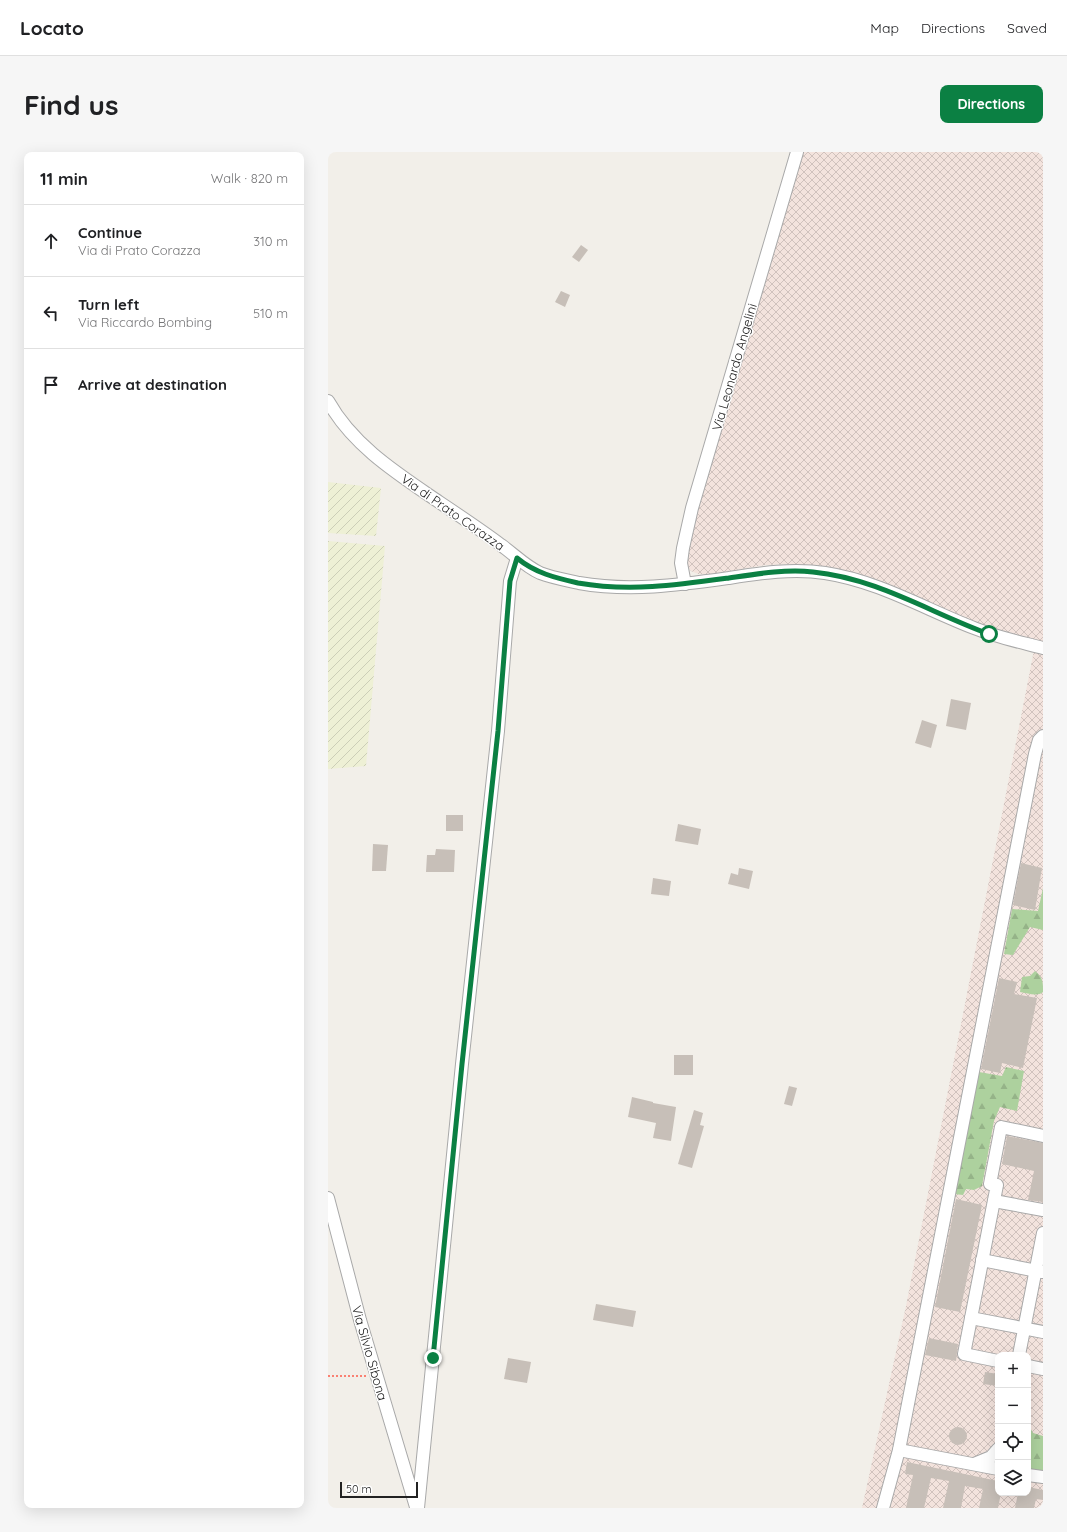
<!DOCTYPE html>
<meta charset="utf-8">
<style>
:root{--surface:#fff;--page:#f6f6f6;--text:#202124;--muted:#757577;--line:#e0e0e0;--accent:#0b8043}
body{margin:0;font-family:Quicksand,sans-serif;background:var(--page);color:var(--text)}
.controls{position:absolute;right:12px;bottom:12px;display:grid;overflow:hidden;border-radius:8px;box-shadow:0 4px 16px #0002}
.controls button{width:36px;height:36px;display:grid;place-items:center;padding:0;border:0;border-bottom:1px solid var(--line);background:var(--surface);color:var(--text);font:20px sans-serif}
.scale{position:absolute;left:12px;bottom:10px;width:78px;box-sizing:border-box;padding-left:4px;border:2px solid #222;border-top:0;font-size:11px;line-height:14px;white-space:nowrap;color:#222;-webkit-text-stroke:3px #fff;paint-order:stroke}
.stop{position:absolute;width:12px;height:12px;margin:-9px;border:3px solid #0b8043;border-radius:50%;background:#fff}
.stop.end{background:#0b8043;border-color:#fff;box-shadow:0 1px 4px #0008}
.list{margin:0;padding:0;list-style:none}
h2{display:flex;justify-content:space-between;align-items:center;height:52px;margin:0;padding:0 16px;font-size:17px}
h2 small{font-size:13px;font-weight:400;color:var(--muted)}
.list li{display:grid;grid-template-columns:26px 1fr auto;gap:12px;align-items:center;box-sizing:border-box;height:72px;padding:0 16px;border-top:1px solid var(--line)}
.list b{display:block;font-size:15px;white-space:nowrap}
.list p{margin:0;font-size:13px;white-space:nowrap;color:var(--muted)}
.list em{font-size:13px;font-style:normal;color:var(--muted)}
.icon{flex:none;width:22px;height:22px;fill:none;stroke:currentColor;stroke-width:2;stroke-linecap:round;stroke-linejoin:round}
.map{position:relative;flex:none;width:715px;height:1356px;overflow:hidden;border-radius:8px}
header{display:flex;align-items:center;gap:24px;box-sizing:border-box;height:56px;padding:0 20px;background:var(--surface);border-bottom:1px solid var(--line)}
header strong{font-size:19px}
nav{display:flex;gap:22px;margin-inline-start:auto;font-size:14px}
.intro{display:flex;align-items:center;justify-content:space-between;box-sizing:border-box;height:96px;padding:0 24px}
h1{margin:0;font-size:28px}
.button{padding:10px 18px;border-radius:8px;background:var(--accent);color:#fff;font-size:14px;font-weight:700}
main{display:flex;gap:24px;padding:0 24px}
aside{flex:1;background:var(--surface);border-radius:8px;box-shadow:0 4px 16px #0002}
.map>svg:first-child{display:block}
</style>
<header>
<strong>Locato</strong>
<nav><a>Map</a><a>Directions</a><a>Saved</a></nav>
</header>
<div class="intro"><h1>Find us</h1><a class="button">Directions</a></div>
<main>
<aside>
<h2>11 min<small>Walk · 820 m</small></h2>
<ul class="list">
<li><svg class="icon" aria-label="ahead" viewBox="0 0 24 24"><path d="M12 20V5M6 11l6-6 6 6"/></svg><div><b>Continue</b><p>Via di Prato Corazza</p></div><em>310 m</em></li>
<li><svg class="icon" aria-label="left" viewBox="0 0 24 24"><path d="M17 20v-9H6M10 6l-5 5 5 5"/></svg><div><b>Turn left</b><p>Via Riccardo Bombing</p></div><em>510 m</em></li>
<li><svg class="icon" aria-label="arrive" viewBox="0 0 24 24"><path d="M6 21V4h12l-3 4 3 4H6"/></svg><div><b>Arrive at destination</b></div></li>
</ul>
</aside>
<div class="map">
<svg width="715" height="1356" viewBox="0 0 715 1356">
<defs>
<pattern id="military-cross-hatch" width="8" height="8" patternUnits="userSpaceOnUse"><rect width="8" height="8" fill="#f3e3dd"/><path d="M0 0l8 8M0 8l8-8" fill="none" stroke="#d0c2bd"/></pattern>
<pattern id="farmland-furrows" width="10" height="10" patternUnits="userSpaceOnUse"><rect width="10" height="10" fill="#eef0d5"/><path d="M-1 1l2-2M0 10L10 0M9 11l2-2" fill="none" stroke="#ccceb7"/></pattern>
<pattern id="forest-firs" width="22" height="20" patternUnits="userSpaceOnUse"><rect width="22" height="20" fill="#add19e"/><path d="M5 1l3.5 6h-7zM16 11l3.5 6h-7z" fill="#95b388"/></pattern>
</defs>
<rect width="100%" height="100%" fill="#f2efe9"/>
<!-- military -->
<g fill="url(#military-cross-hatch)" fill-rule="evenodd">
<polygon points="473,0 715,0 715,490 694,486 658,475 578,442 491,415 463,412 437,413 383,422 370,422 363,419 359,413 359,393"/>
<path d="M706,498l9,2v856h-181l44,-202zM670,1203h30v138h-30z"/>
</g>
<!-- farmland -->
<g fill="url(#farmland-furrows)">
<polygon points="0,330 53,336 48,384 0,381"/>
<polygon points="0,389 57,394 38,614 0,617"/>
</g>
<!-- forest -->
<g fill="url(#forest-firs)">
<polygon points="715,736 715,778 702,775 685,803 676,802 684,757 710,759"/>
<path d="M707,819c8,6 8,11 8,21 -6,5 -15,1 -23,0l2,-15 8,-1z"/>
<polygon points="678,915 696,919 689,959 672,955 666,969 654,1034 646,1038 638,1037 635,1043 626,1042 645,943 649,933 651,920 674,924"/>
<polygon points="700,1272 705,1281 715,1284 715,1319 700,1319"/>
</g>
<!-- building -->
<g fill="#c7bfb8">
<polygon points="253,93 260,98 251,110 244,105"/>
<polygon points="233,139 242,143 237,155 227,150"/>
<polygon points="623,547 643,551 638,578 618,574"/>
<polygon points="594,568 609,573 603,596 587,591"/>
<rect x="118" y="663" width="17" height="16"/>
<polygon points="350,672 373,677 370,693 347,689"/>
<polygon points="45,692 60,693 58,719 44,719"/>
<polygon points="108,697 127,698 126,720 98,720 99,703 107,703"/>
<polygon points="693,711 714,716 707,758 685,753"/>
<polygon points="411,716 425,719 421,737 400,732 403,721 410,723"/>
<polygon points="325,726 343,729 341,744 323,742"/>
<polygon points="671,826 689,830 686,842 709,846 695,916 674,911 672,921 653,917"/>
<rect x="346" y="903" width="19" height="20"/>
<polygon points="461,934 469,936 464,954 456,952"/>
<polygon points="304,945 325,950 325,951 348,955 343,989 325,986 328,971 300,965"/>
<polygon points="366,958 375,961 372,973 376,974 364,1016 350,1012"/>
<polygon points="679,984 715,991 715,1050 700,1048 706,1019 674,1012"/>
<polygon points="628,1047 654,1053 632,1160 607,1155"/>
<polygon points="268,1152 308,1159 305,1175 265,1168"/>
<polygon points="601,1186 630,1192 628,1209 597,1203"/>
<polygon points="180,1206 203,1210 199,1231 176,1227"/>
<polygon points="657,1220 670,1222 670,1234 655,1232"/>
<circle cx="630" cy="1284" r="9"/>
<polygon points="579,1310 670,1329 670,1341 673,1341 670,1356 651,1356 655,1337 637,1334 633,1356 615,1356 621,1329 603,1326 596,1356 578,1356 585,1323 577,1322"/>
<polygon points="700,1335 715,1338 715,1348 708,1347 706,1356 687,1356 690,1341 700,1341"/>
</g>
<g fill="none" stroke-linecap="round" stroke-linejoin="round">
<defs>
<g id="minor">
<path d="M0,249c25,45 70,73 111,101 21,14 42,28 62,43 14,10 24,21 39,28 13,5 26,7 39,10 51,9 100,2 150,-5 32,-5 64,-10 96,-5 53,8 100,36 149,55 22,9 46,14 69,20"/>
<polyline points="357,432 353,411 355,396 364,356 469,0"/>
<polyline points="0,1046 32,1168 88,1355"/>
<polyline points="666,1049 715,1058"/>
<polyline points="654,1108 714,1120"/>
<polyline points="643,1166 715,1180"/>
<polyline points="691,1203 715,1081"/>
<polyline points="670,1209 636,1202 669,1033 662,1032 673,975 715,984"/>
<polyline points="700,1214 715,1217"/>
<polyline points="571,1298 670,1317"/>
<polyline points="646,1312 663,1305 670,1297"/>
<polyline points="700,1323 715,1325"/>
<polyline points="90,1356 134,912 170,579 182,429 189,406"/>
<polyline points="555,1356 571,1298 707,602 711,588 715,584"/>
</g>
</defs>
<!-- minor casing -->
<use href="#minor" stroke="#a9a9a9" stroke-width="14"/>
<!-- path -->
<polyline stroke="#fa8072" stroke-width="2" stroke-dasharray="2 2" stroke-linecap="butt" points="0,1224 38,1224"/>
<!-- minor -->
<use href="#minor" stroke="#fff" stroke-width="12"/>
</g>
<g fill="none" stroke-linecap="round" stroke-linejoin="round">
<!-- route -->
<path stroke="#0b8043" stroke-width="5" d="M105,1206l29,-294 36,-333 12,-150 7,-23c18,15 39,20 61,25 51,9 100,2 151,-5 27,-4 56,-9 84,-6 63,6 118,41 176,62"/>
</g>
<g text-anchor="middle" stroke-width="3" stroke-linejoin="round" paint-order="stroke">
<!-- street labels -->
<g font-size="13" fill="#222" stroke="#fff">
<text transform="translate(406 215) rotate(-74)" y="5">Via Leonardo Angelini</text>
<text transform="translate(125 360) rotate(35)" y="5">Via di Prato Corazza</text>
<text transform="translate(42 1201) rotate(74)" y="5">Via Silvio Sibona</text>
</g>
</g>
</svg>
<div class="controls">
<button>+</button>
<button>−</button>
<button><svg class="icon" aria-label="locate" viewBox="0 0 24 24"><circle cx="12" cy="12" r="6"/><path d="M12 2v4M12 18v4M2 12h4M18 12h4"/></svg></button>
<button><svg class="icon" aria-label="layers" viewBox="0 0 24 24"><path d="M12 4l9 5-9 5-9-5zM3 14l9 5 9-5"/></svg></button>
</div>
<div class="scale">50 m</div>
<div class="stop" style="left:661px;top:482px"></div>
<div class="stop end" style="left:105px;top:1206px"></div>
</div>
</main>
